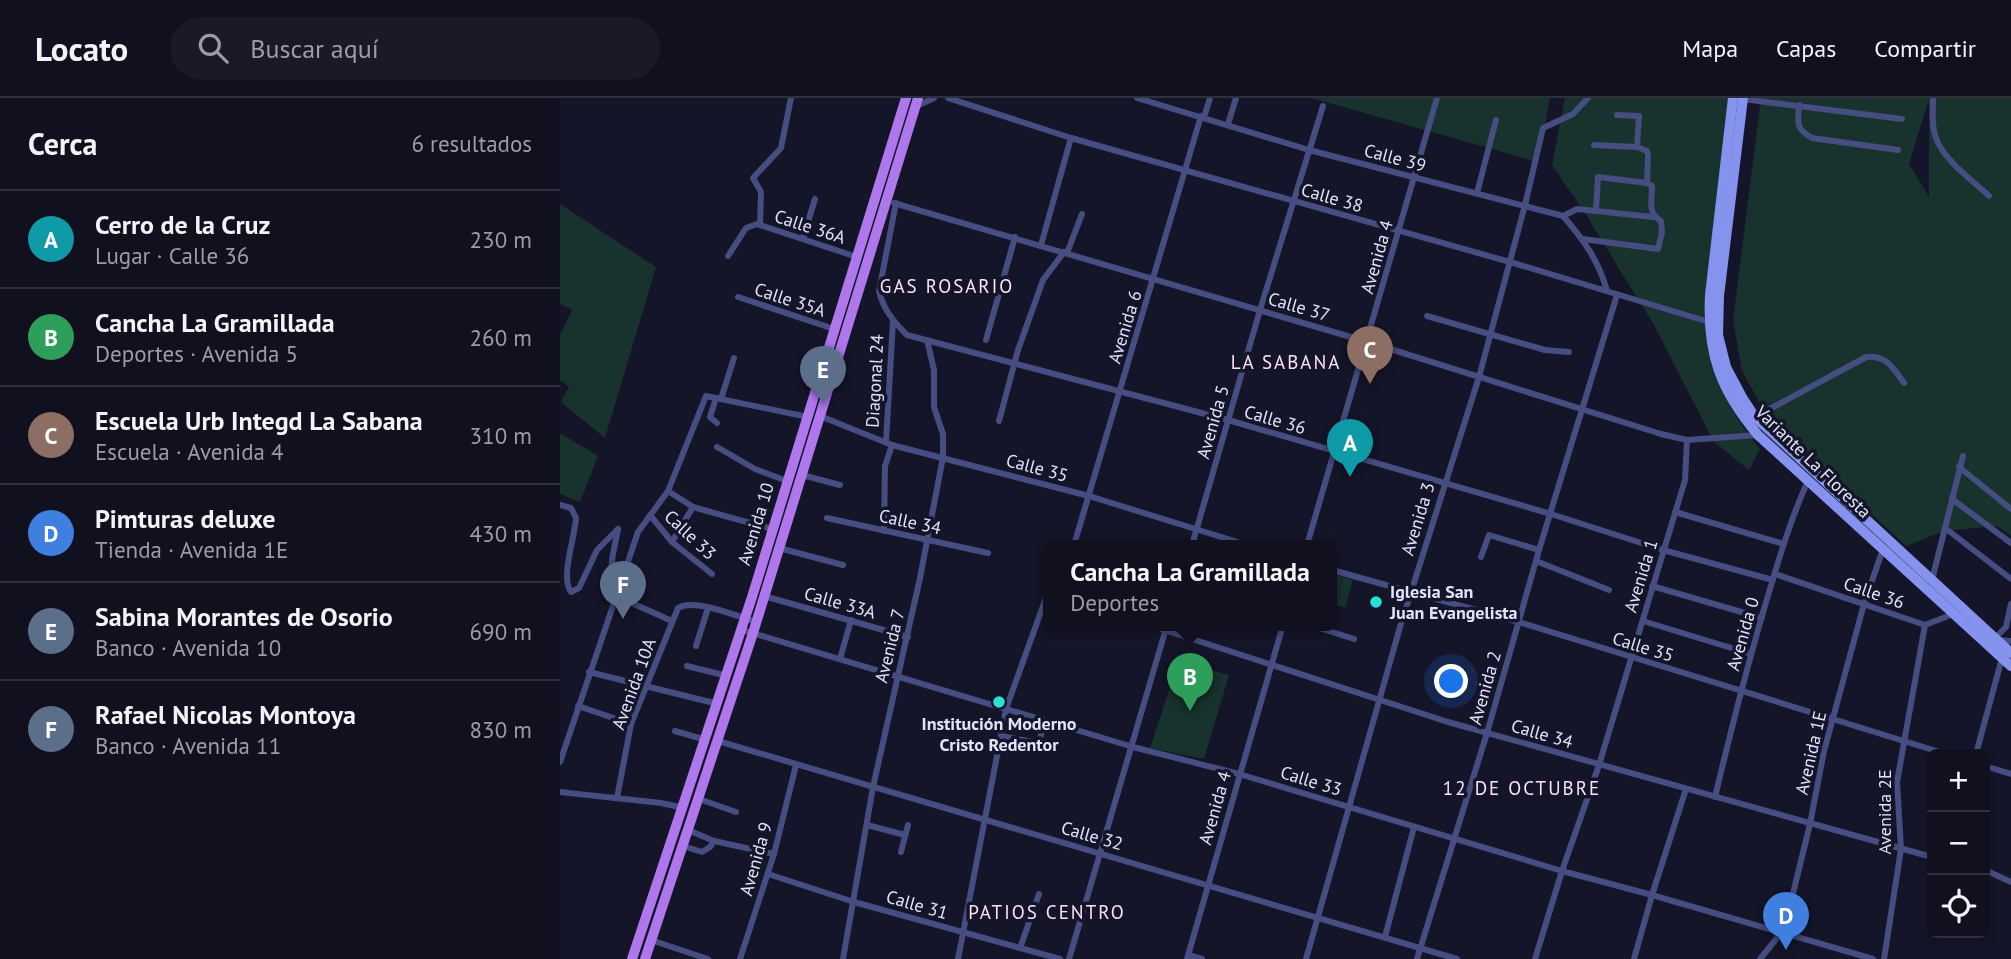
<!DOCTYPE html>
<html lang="es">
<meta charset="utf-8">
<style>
:root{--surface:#10101f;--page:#191928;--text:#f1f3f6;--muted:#9c9da4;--line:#30303d;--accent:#27e0d6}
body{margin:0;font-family:"PT Sans",sans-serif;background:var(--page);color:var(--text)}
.controls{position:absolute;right:21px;bottom:21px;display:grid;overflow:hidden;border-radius:10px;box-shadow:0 4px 10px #0003}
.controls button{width:63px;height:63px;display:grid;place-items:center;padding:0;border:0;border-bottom:2px solid var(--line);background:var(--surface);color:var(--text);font:35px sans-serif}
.you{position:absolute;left:892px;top:584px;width:24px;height:24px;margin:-18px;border:5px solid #fff;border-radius:50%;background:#1a73e8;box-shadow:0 0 0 10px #1a73e833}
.badge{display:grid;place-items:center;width:46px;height:46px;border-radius:50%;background:var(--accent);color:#fff;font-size:23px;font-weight:700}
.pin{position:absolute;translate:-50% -58px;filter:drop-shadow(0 2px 4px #0008)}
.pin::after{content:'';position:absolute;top:37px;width:24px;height:21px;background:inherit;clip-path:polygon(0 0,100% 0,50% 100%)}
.popup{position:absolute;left:483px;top:442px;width:294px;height:91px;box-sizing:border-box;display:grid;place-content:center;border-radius:10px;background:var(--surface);filter:drop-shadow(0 2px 5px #0005);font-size:23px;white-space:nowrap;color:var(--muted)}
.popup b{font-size:26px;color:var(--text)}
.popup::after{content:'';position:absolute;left:50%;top:100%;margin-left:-14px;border:14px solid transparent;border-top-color:var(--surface)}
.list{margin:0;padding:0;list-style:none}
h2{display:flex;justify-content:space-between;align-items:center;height:91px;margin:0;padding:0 28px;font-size:30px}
h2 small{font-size:23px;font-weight:400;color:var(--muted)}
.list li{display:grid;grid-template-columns:46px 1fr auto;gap:21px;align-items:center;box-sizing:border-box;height:98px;padding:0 28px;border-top:2px solid var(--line)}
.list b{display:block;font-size:26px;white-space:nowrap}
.list p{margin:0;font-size:23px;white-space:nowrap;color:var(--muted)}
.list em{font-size:23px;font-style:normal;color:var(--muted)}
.icon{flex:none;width:38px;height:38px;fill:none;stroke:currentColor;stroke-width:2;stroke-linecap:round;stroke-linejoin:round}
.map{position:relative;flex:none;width:1451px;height:861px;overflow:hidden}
header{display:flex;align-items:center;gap:42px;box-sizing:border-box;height:98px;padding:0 35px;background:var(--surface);border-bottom:2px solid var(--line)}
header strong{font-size:33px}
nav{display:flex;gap:38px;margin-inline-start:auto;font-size:24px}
.search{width:490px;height:63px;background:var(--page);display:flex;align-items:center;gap:18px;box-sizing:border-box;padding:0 24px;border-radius:38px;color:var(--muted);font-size:26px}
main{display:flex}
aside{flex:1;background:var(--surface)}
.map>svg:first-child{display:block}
</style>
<header>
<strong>Locato</strong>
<div class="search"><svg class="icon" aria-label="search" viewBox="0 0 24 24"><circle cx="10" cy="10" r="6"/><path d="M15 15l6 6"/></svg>Buscar aquí</div>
<nav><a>Mapa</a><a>Capas</a><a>Compartir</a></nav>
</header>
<main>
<aside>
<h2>Cerca<small>6 resultados</small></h2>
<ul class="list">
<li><span class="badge" style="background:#0f9aa8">A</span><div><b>Cerro de la Cruz</b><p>Lugar · Calle 36</p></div><em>230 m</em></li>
<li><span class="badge" style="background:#2e9e5b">B</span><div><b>Cancha La Gramillada</b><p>Deportes · Avenida 5</p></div><em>260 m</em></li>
<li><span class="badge" style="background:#8d6e63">C</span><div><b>Escuela Urb Integd La Sabana</b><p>Escuela · Avenida 4</p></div><em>310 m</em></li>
<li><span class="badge" style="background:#3f7fe0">D</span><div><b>Pimturas deluxe</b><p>Tienda · Avenida 1E</p></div><em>430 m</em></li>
<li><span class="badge" style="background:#5c6f8a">E</span><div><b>Sabina Morantes de Osorio</b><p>Banco · Avenida 10</p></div><em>690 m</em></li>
<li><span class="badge" style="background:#5c6f8a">F</span><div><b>Rafael Nicolas Montoya</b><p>Banco · Avenida 11</p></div><em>830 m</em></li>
</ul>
</aside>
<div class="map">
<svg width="1451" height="861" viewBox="0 0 1451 861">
<rect width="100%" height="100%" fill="#151529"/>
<!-- green -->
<g fill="#18322d" fill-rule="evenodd">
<polygon points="751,0 990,0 978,64"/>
<path d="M1005,0h165l-19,257c11,41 22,60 49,94l-11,21 -35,-28 -59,-115 -70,-114 -33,-48z"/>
<path d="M1201,0h250v438l-14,-10 -53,5 -38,15 -138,-128 -26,-47 -9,-51zM1368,4l1,1v94l-20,-33z"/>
<polygon points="0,106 96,169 45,340 1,304 9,289 0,282 0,237 12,212 0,206"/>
<polygon points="0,335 38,358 20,404 0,396"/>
<polygon points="772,476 793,482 785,510 772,506"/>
<polygon points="619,563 669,577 644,661 590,650"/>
</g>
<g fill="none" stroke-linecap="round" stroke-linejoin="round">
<!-- street -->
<g stroke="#464d81" stroke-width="6">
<polyline points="388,0 511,40 950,164 1149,224"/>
<path d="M577,0l172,52 254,66c20,23 36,45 44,75"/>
<path d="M1373,0c0,15 -2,31 5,45 11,21 34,37 51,53"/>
<polyline points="1182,1 1342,21"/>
<path d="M1239,7c-1,18 -4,23 13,33l86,12"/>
<polyline points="357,8 374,0"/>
<polyline points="644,19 650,0"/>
<polyline points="668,26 676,0"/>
<polyline points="1034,47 1077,49"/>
<polyline points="917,95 936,22"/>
<polyline points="334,105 808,244 1101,336 1127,342 1198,337"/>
<path d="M336,105l-17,88c4,18 15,31 28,44l321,85 323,94 112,36 110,30"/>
<polyline points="1036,112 1038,79 1087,85"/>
<polyline points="1003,118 1017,111 1093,119"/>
<polyline points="200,127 201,94 193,80 221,50 231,0"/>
<polyline points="243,140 255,101"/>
<path d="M1023,141l75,10 4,-17 -1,-11c-14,-8 -9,-20 -9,-35l-5,-3 1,-28 -1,-4 -10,-4 2,-31 -22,-1"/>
<polyline points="481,147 511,40"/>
<polyline points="507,155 522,116"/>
<polyline points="168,158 186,130 197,126 297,159"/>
<polyline points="178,199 274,231"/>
<polyline points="867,218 985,252 1009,254"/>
<polyline points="426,242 455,139"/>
<polyline points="156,300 150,319 157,325"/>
<polyline points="161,301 174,260"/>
<polyline points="260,318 332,347 529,398 687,447"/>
<path d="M1195,319l111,-60c21,-2 27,11 38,26"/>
<polyline points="439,323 458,252 483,182 504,154"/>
<polyline points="326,344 333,223"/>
<polyline points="157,349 195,371 227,383"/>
<polyline points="1399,369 1451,411"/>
<polyline points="242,377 280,387"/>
<polyline points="108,393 133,409 212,431"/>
<polyline points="1392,401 1451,445"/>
<path d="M0,407l11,3 5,10c-1,19 -16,60 -5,74l8,-4 18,-38 21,-21"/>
<polyline points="1115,414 1224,446"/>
<polyline points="90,417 112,444 152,476"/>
<polyline points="267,420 428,455"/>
<polyline points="1385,430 1451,481"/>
<path d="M58,431c-4,22 -12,46 -2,67l56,25"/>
<polyline points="324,433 325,368 332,347"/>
<polyline points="112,444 133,409"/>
<polyline points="514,447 641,18"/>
<polyline points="632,447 700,212 763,8"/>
<polyline points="747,447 877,0"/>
<polyline points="219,450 283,467"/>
<polyline points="921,459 929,437 979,452"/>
<polyline points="976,463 1049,492"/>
<polyline points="772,472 959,524 1386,656"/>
<polyline points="1215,476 1365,527 1396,515"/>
<polyline points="1372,482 1403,358"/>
<polyline points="1092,488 1202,520"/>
<polyline points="204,498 348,539"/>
<polyline points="1083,523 1191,556"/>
<polyline points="589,527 888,624 1372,759"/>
<polyline points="750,527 794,541"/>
<polyline points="182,532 573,649 679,676 1002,773 1092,797 1313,861"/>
<polyline points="1436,539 1446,529 1451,506"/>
<polyline points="1438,542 1451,543"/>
<polyline points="136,548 148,510"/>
<polyline points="280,561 291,522"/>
<polyline points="127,568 167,578"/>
<polyline points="29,574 158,606"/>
<polyline points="18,608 71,626"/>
<polyline points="115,633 146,642"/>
<polyline points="441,638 479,645 484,623"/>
<polyline points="158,643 897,861"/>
<polyline points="1416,656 1442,560"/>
<polyline points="0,664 78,434 108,393 146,298 248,319"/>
<polyline points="1425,668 1451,676"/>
<polyline points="0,694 101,705 124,710"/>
<path d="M1155,699c15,-63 31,-126 49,-188 13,-43 25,-87 44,-128"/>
<path d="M57,700l14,-74 47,-116c16,-10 59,8 78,14"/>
<polyline points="139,701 176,714"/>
<polyline points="307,727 345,737"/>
<polyline points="128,732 154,743 214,756"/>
<polyline points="123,748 142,754 150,749 154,743"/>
<polyline points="341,754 348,727"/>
<polyline points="1425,772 1451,784"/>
<polyline points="208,776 294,804 500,861"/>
<polyline points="825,839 854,729"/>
<polyline points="91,842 148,861"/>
<polyline points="460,850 479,796"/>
<polyline points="628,857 642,861"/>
<polyline points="180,861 214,756 236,667"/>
<polyline points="283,861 313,689 360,480 383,359 383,336 374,309 374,272 367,242"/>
<polyline points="398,861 446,611 488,494"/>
<polyline points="509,861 607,527"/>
<polyline points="627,861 723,527"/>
<polyline points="746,861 840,529 919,279 965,107 983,30 1013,16 1028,0"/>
<polyline points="857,861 927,635 979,452 1057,197"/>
<polyline points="975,861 1002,773 1039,667 1125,382 1127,342"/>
<polyline points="1074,861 1092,797 1126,691"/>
<polyline points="1200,861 1222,834 1226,824 1250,726 1264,653 1304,506 1323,451"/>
<polyline points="1324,861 1341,751 1337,684 1365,527"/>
</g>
<!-- secondary -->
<g stroke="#8592ee" stroke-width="10">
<path d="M1173,0l-23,197c-3,58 10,95 48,140l253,231"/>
<polyline points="1183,0 1159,198 1158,237 1166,269 1183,301 1195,319 1451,555"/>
</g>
<!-- primary -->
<g stroke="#ae77ec" stroke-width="10">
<polyline points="72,861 192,499 346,0"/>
<polyline points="85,861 193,535 358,0"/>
</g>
</g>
<!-- markers -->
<g fill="#27e0d6" stroke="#151529" stroke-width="2.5">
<circle cx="816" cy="504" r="7"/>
<circle cx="439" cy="604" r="7"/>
</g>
<g text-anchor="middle" stroke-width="7" stroke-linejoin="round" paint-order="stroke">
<!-- street labels -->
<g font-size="18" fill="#e1e2fb" stroke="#151529">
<text transform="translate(835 60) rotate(15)" y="6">Calle 39</text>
<text transform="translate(772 100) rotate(16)" y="6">Calle 38</text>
<text transform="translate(250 129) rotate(18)" y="6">Calle 36A</text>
<text transform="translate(817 159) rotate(-74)" y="6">Avenida 4</text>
<text transform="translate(230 202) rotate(18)" y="6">Calle 35A</text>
<text transform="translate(739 209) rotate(16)" y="6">Calle 37</text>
<text transform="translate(565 229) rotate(-73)" y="6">Avenida 6</text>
<text transform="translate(315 283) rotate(-87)" y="6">Diagonal 24</text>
<text transform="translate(715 322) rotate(16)" y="6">Calle 36</text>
<text transform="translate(653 324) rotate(-74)" y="6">Avenida 5</text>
<text transform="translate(1253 364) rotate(44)" y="6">Variante La Floresta</text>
<text transform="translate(477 370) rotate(15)" y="6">Calle 35</text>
<text transform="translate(858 421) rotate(-73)" y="6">Avenida 3</text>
<text transform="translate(350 424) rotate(12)" y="6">Calle 34</text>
<text transform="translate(196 426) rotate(-73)" y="6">Avenida 10</text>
<text transform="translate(130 437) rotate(43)" y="6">Calle 33</text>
<text transform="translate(1081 478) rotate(-73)" y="6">Avenida 1</text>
<text transform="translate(1314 495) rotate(19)" y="6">Calle 36</text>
<text transform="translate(280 505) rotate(16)" y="6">Calle 33A</text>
<text transform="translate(1183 536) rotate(-74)" y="6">Avenida 0</text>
<text transform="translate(330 548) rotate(-76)" y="6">Avenida 7</text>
<text transform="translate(1083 549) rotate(17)" y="6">Calle 35</text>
<text transform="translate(74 586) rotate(-70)" y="6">Avenida 10A</text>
<text transform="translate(925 590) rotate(-74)" y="6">Avenida 2</text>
<text transform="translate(982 636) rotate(16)" y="6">Calle 34</text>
<text transform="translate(1251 655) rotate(-77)" y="6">Avenida 1E</text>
<text transform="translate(751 683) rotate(17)" y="6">Calle 33</text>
<text transform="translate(655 710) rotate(-74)" y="6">Avenida 4</text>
<text transform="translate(1325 714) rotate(-90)" y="6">Avenida 2E</text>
<text transform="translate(532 738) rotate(16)" y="6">Calle 32</text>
<text transform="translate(196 761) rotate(-74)" y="6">Avenida 9</text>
<text transform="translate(357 807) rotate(16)" y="6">Calle 31</text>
</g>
<!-- poi labels -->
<g font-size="18" font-weight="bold" fill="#e1e2fb" stroke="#151529" text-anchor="start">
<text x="830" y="500">Iglesia San<tspan x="830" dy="21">Juan Evangelista</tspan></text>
<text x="439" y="632" text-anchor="middle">Institución Moderno<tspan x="439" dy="21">Cristo Redentor</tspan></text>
</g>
<!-- neighbourhood labels -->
<g font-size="19" letter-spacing="2" fill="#fbe2f6" stroke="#151529">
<text x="387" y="195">GAS ROSARIO</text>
<text x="726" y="271">LA SABANA</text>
<text x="962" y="697">12 DE OCTUBRE</text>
<text x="487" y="821">PATIOS CENTRO</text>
</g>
</g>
</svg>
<div class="controls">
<button>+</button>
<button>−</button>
<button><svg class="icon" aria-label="locate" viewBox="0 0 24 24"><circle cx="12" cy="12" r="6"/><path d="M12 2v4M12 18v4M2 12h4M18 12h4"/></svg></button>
</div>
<div class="you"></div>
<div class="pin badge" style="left:790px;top:379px;background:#0f9aa8">A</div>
<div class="pin badge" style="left:630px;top:613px;background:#2e9e5b">B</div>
<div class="popup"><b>Cancha La Gramillada</b>Deportes</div>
<div class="pin badge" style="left:810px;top:286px;background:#8d6e63">C</div>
<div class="pin badge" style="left:1226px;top:852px;background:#3f7fe0">D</div>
<div class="pin badge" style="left:263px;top:306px;background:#5c6f8a">E</div>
<div class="pin badge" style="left:63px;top:521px;background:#5c6f8a">F</div>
</div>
</main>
